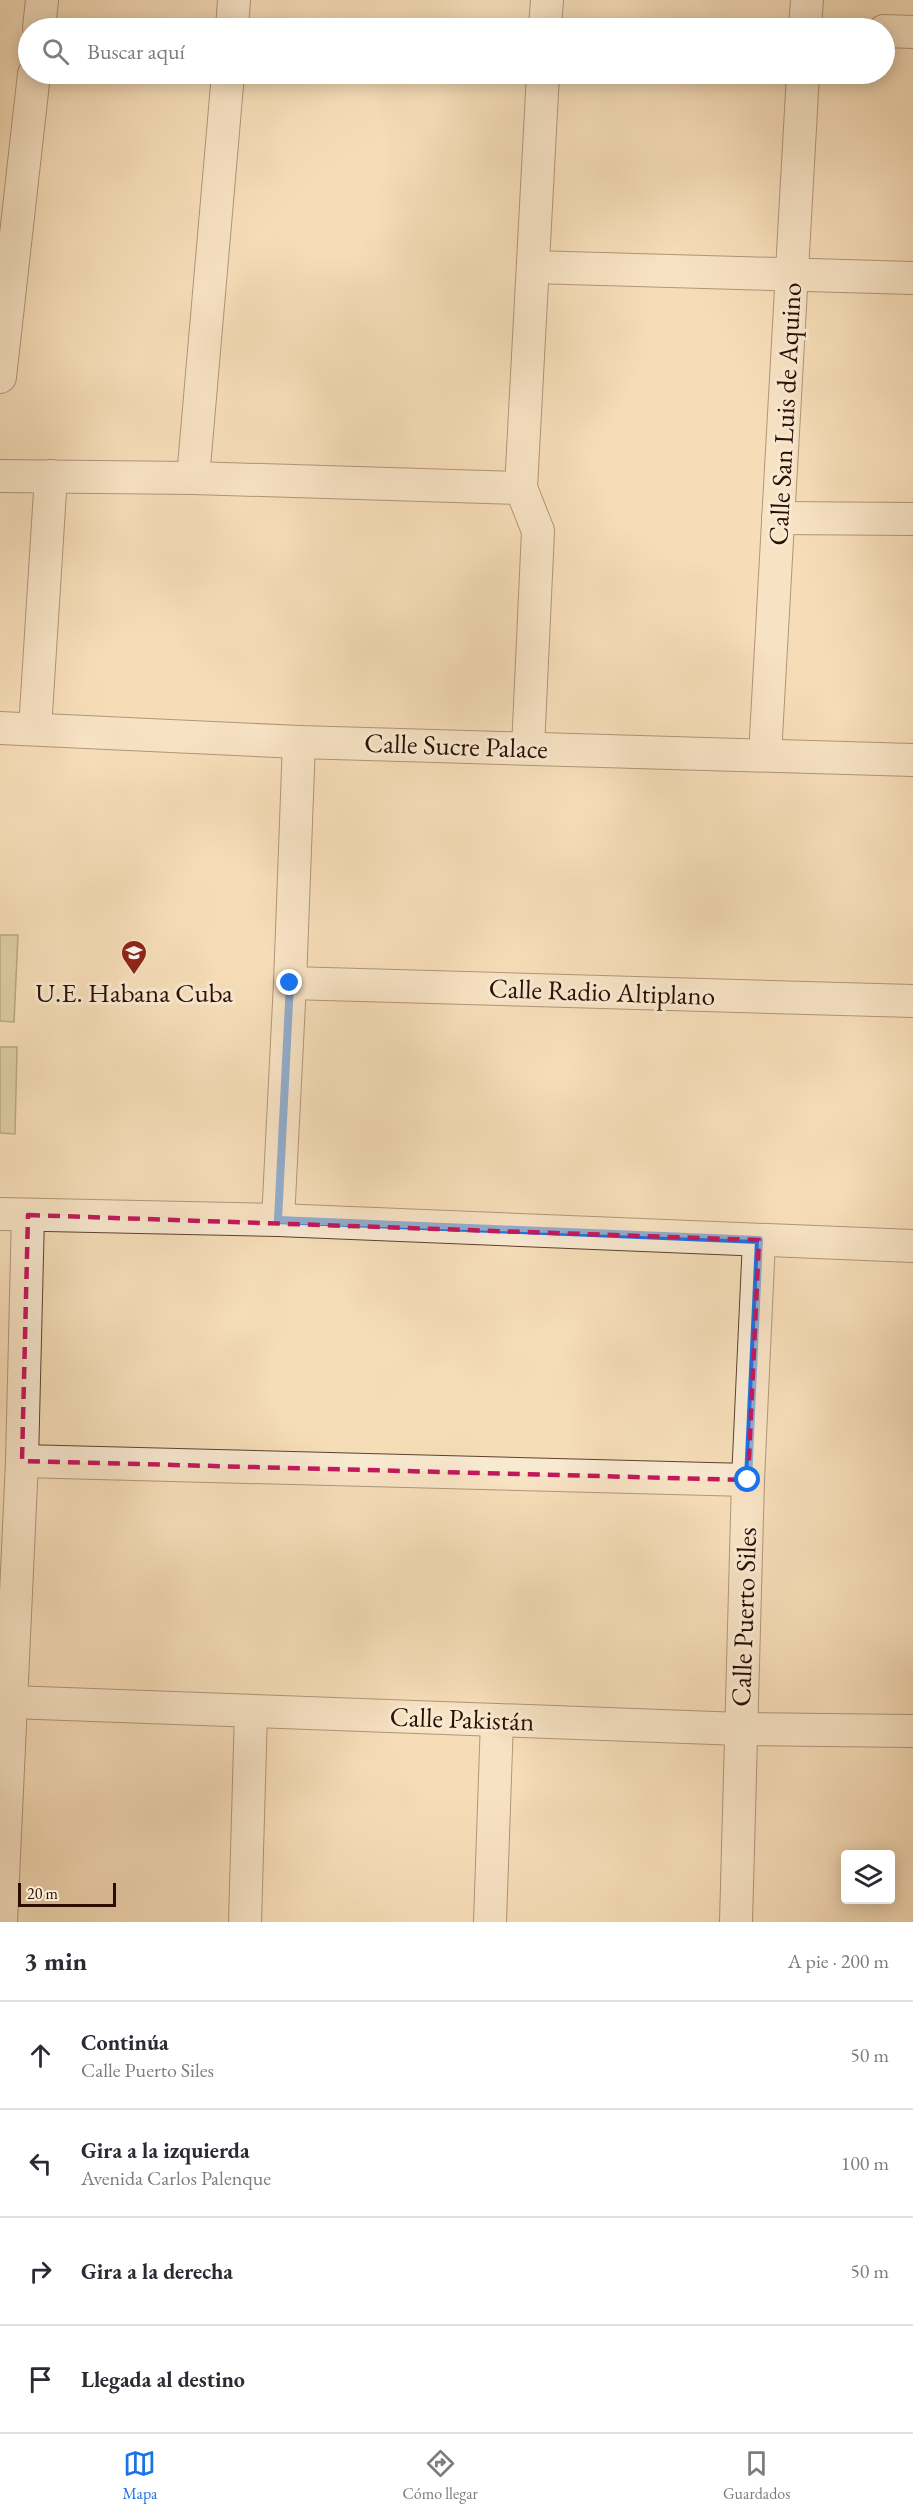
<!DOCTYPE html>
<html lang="es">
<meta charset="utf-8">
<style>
:root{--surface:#fff;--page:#f2f2f3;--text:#2b2b33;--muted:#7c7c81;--line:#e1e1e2;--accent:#1a73e8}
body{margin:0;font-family:"EB Garamond",serif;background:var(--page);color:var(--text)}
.controls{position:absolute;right:18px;bottom:18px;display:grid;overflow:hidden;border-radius:6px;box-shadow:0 3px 15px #0003}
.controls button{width:54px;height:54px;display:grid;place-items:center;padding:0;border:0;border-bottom:2px solid var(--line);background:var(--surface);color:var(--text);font:30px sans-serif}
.scale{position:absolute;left:18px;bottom:15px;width:98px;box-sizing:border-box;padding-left:6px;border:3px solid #2c0d00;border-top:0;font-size:16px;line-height:21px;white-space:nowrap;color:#2c0d00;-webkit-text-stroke:4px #f8e9d1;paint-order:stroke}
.stop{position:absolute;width:18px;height:18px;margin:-14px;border:4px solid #1a73e8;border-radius:50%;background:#fff}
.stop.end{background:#1a73e8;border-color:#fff;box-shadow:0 2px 6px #0008}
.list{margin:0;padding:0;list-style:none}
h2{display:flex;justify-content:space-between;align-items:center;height:78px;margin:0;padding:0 24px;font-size:26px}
h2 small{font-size:20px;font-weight:400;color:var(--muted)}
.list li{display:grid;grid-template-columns:39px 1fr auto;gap:18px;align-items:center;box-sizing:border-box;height:108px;padding:0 24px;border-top:2px solid var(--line)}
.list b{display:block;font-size:22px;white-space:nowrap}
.list p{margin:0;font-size:20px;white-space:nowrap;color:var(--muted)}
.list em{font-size:20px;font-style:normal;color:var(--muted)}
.icon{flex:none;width:33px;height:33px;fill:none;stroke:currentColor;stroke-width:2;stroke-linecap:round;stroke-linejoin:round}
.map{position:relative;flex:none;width:913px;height:1922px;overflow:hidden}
.search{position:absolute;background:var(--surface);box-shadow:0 3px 15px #0003;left:18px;right:18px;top:18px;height:66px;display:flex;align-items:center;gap:15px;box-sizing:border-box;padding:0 21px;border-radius:33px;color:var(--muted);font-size:22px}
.sheet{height:510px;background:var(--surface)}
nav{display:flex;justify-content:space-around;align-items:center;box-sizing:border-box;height:84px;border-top:2px solid var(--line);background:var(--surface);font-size:16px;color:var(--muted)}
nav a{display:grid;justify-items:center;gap:3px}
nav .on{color:var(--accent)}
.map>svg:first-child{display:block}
</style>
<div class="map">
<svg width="913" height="1922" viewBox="0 0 913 1922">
<rect width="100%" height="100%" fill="#f5ddb8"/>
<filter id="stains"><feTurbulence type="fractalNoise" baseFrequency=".00333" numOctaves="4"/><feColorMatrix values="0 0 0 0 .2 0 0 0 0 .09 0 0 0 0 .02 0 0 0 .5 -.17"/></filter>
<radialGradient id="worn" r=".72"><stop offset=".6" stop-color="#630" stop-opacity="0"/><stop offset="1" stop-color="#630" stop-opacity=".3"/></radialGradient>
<!-- park -->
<g fill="#bfc08c" stroke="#766646" stroke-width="1.5">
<polygon points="0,935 18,935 14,1022 0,1021"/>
<polygon points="0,1047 17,1047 15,1134 0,1133"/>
</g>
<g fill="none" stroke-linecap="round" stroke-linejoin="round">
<defs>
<g id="minor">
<polyline points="39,28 42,0"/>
<polyline points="232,28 234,0"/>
<polyline points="545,28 547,0"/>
<polyline points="805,28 807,0"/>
<polyline points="884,31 913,32"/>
<polyline points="533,267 913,278"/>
<polyline points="0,377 34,74"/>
<polyline points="0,476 193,478 521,488"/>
<polyline points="193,478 228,74"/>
<polyline points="778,518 913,519"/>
<polyline points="0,728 299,742 913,760"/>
<polyline points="35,729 51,476"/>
<polyline points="528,748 538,531 521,488 543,74"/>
<polyline points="765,755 803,74"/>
<polyline points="290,983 913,1001"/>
<polyline points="0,1214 278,1220 913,1246"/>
<polyline points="278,1220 290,983 299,742"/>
<polyline points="22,1461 748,1480"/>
<polyline points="11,1702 741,1729 913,1731"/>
<polyline points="1,1922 22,1461 28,1215"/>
<polyline points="245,1922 251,1711"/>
<polyline points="490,1922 497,1720"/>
<polyline points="736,1922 748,1480 759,1240"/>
</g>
</defs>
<!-- minor casing -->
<use href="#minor" stroke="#5e412e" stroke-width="34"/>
<!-- minor -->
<use href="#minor" stroke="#f8e9d1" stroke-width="32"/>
</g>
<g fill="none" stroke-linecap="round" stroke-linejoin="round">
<!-- route -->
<polyline stroke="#1a73e8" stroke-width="8" points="290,983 278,1220 759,1240 748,1480"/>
</g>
<!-- marked area -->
<path d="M0 0H913V1922H0ZM28,1215l731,25 -11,240 -726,-19z" fill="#f5ddb8" fill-opacity=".55" fill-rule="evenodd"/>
<path fill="none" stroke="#c2185b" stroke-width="4.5" stroke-dasharray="12 8" stroke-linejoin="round" d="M28,1215l731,25 -11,240 -726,-19z"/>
<!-- icons -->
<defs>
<symbol id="school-pin" viewBox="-11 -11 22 30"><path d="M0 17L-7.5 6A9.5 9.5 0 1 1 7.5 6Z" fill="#8f2418" stroke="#f8e9d1"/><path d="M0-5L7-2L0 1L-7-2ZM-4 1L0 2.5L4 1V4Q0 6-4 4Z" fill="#fff"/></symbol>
</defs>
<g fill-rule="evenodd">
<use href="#school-pin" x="119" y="938" width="30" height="40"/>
</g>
<g text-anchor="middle" stroke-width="6" stroke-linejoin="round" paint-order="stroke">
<!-- street labels -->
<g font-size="27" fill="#2c0d00" stroke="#f8e9d1">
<text transform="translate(785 414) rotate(-87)" y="9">Calle San Luis de Aquino</text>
<text transform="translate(456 746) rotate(2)" y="9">Calle Sucre Palace</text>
<text transform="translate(602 992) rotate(2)" y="9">Calle Radio Altiplano</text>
<text transform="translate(744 1617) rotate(-88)" y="9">Calle Puerto Siles</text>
<text transform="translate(462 1719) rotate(2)" y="9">Calle Pakistán</text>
</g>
<!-- poi labels -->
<g font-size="27" fill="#2c0d00" stroke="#f8e9d1">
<text x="134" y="1002">U.E. Habana Cuba</text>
</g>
</g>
<rect width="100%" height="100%" filter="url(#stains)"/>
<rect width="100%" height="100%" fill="url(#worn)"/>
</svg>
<div class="controls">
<button><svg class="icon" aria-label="layers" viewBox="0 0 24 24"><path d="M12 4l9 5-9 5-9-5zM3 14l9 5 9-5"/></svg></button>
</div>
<div class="scale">20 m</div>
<div class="stop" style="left:748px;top:1480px"></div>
<div class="stop end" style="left:290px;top:983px"></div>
<div class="search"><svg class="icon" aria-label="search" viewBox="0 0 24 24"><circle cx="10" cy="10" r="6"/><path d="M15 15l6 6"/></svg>Buscar aquí</div>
</div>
<section class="sheet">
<h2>3 min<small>A pie · 200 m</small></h2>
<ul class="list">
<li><svg class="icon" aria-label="ahead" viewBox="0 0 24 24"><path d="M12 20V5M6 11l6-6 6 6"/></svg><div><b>Continúa</b><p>Calle Puerto Siles</p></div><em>50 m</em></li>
<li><svg class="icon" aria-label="left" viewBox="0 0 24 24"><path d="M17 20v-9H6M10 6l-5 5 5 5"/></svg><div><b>Gira a la izquierda</b><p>Avenida Carlos Palenque</p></div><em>100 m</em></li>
<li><svg class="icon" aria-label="right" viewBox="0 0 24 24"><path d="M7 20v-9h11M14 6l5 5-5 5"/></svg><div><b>Gira a la derecha</b></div><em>50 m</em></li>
<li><svg class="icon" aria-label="arrive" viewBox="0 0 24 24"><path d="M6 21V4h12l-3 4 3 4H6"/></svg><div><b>Llegada al destino</b></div></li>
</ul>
</section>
<nav>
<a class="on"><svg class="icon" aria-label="map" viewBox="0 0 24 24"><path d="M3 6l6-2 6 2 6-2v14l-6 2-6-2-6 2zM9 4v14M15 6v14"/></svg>Mapa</a>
<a><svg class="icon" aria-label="directions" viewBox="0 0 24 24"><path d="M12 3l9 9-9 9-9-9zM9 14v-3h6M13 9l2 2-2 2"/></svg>Cómo llegar</a>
<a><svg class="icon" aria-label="saved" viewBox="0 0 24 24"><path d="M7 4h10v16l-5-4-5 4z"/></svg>Guardados</a>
</nav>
